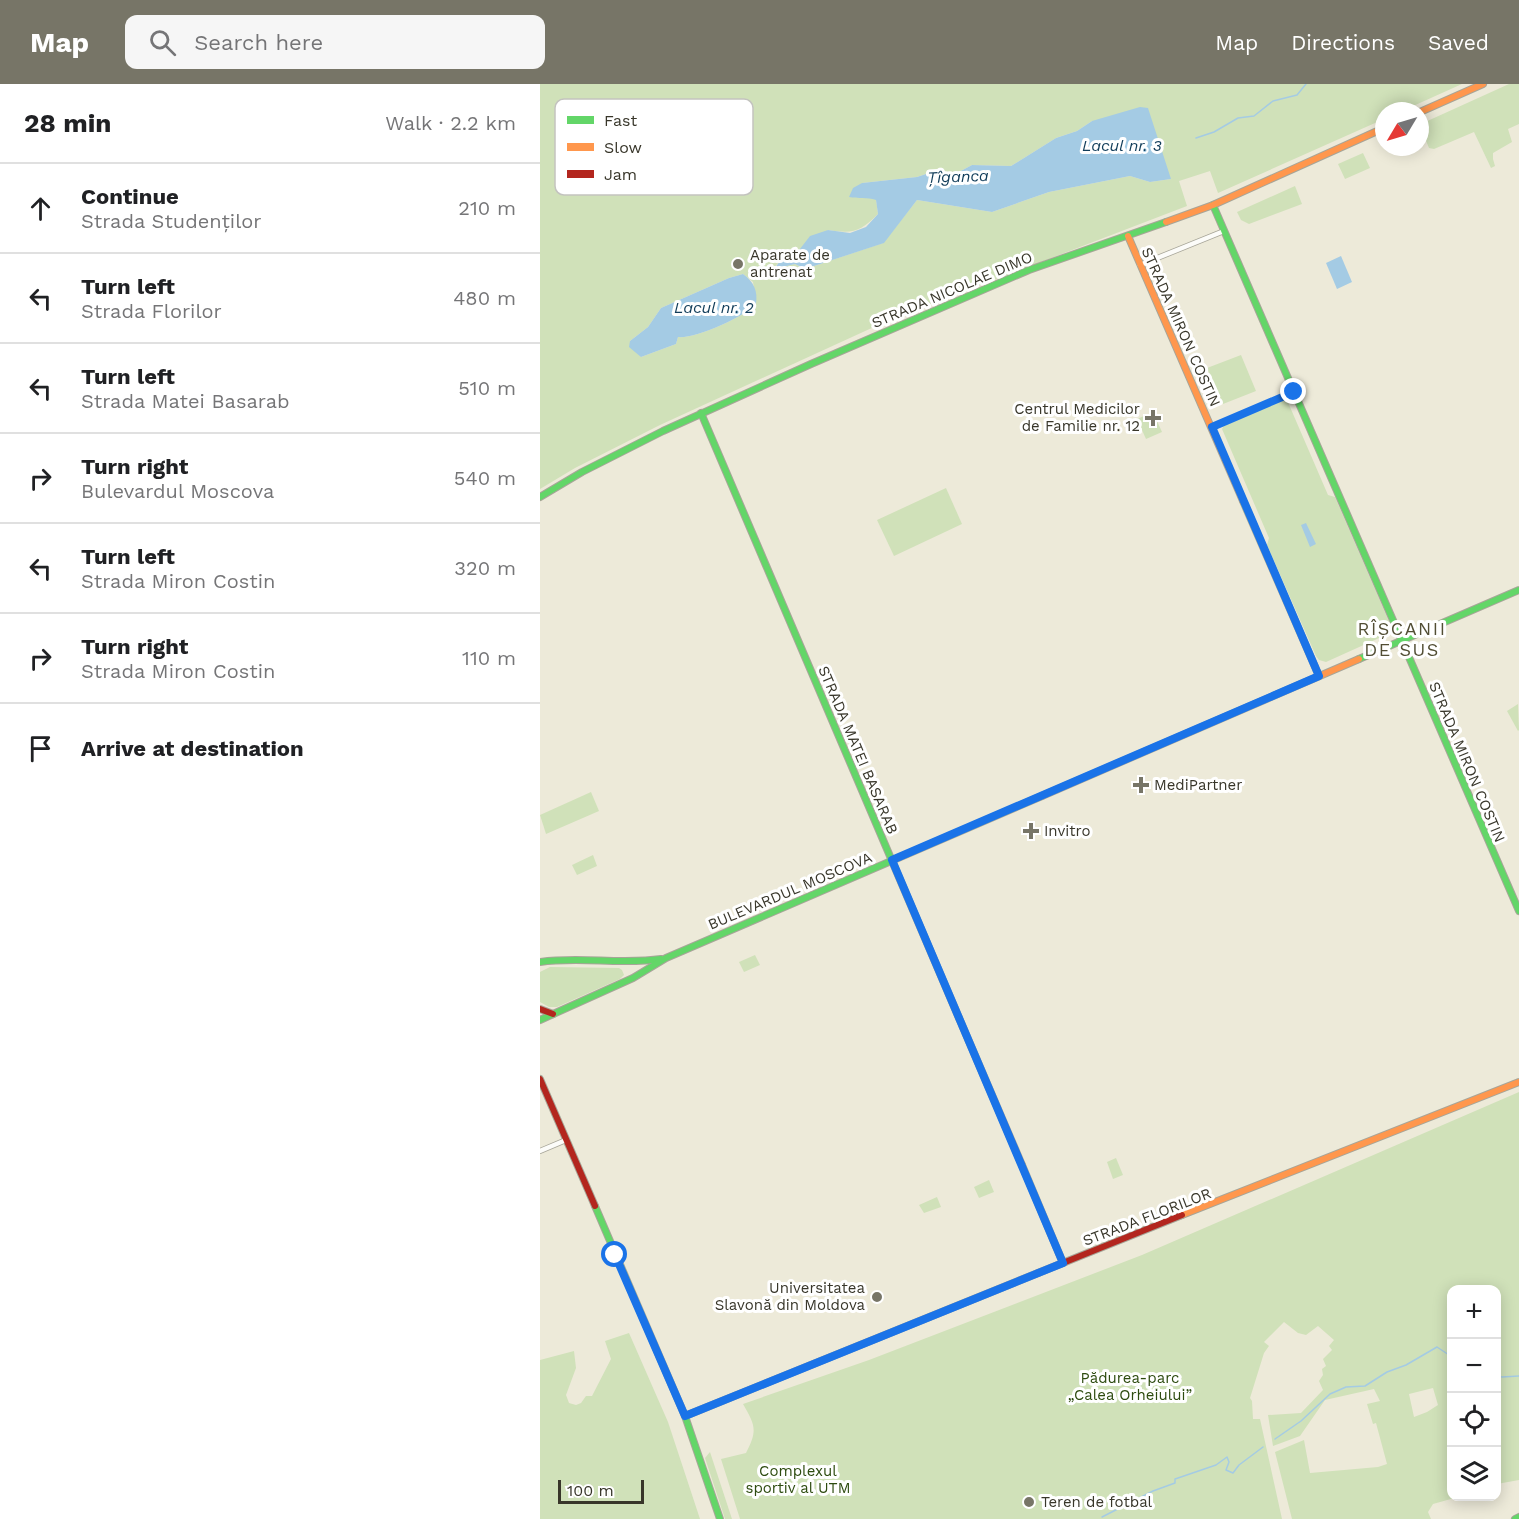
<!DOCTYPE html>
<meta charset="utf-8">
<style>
:root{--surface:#fff;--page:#f6f6f6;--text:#202124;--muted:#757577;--line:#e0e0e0;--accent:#777567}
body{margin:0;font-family:"Work Sans",sans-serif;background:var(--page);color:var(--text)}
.controls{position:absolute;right:18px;bottom:18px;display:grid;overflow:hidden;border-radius:12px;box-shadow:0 3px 15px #0003}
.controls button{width:54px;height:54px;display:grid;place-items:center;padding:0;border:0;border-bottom:2px solid var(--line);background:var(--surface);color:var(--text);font:30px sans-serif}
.compass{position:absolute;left:835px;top:18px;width:54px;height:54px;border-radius:50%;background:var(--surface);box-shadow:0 3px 15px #0003;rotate:232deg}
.scale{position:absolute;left:18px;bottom:15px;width:86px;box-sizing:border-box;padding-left:6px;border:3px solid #38362a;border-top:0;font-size:16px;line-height:21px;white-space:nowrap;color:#38362a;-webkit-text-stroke:4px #fff;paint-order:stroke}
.stop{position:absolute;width:18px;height:18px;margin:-14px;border:4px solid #1a73e8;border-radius:50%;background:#fff}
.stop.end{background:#1a73e8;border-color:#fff;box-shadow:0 2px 6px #0008}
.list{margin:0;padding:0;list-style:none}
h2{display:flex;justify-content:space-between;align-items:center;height:78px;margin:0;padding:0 24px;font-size:26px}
h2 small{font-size:20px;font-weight:400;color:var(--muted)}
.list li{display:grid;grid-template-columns:39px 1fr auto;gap:18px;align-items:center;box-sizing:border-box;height:90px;padding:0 24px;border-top:2px solid var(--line)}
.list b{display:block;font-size:22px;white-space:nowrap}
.list p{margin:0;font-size:20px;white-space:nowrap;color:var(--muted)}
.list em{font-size:20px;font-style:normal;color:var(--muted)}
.icon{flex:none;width:33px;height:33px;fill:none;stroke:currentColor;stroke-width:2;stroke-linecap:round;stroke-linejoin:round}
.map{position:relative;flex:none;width:979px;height:1435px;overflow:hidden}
header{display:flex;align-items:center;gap:36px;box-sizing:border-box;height:84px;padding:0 30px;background:var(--accent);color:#fff}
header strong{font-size:28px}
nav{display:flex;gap:33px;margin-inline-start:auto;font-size:21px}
.search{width:420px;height:54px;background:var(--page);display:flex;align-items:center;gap:15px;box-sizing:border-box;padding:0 21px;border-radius:12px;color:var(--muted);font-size:22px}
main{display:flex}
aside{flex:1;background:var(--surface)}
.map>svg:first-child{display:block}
</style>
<header>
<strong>Map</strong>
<div class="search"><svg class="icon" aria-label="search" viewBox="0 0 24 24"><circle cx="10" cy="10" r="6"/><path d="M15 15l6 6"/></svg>Search here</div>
<nav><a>Map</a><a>Directions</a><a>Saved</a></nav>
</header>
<main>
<aside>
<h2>28 min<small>Walk · 2.2 km</small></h2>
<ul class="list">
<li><svg class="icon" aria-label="ahead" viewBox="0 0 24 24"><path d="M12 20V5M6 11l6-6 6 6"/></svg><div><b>Continue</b><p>Strada Studenților</p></div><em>210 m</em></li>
<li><svg class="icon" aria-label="left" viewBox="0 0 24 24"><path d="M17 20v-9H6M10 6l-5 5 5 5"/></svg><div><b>Turn left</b><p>Strada Florilor</p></div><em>480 m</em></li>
<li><svg class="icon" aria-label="left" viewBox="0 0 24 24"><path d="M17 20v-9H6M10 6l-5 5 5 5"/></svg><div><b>Turn left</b><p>Strada Matei Basarab</p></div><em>510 m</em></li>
<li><svg class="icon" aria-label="right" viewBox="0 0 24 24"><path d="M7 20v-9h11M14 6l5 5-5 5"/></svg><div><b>Turn right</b><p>Bulevardul Moscova</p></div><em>540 m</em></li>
<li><svg class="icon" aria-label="left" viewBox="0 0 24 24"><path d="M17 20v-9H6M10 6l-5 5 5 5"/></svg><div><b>Turn left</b><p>Strada Miron Costin</p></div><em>320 m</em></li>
<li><svg class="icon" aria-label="right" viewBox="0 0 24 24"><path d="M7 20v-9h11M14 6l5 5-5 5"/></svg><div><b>Turn right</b><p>Strada Miron Costin</p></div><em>110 m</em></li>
<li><svg class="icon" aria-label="arrive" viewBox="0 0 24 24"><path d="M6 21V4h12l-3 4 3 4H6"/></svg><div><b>Arrive at destination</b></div></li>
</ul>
</aside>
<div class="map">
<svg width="979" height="1435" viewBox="0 0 979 1435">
<rect width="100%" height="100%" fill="#edead9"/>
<!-- green -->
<g fill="#d0e1b9" fill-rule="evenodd">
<path d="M0,0h922l-60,27h-18v8l-166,74 -8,-22 -31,10 8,25 -300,115 -227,104 -85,43 -35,21zM552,37l79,58 -21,3 -20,-6 -81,16 -57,20 -75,-12 -34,43 -78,26 -10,-5 -21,4 9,-11 10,1 35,-28c25,4 32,2 50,-16l-2,-15 -9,-2 -9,1 4,-15 55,-6 18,-6 22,2 15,-8 39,1 45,-28 21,-7zM203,190l10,8 3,22c-12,13 -61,35 -78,33l-2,7 -35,13 -11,-16 18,-14 13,-19 68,-30z"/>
<polygon points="969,0 979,0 979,40 968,45 972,58 953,69 953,75 955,82 951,84 934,48 894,65 889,64 880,42 883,39"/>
<polygon points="823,69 830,84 805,95 798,80"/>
<polygon points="755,102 762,120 709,140 701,136 697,128"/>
<polygon points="701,271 716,307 683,320 667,284"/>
<polygon points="742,315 747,316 788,411 795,413 851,542 848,550 786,578 779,576 776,572 727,461 729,454 682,345 684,341"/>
<polygon points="613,328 622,348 606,355 597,335"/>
<polygon points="406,404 422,440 354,472 337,436"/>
<polygon points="978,620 979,646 978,647 967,627"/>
<polygon points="51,708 59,727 6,750 0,731"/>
<polygon points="53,771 57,782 37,791 32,781"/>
<polygon points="215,871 220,881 204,888 199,878"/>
<polygon points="10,883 79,884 82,886 84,891 80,895 17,923 9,923 0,918 0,888"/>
<path d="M979,1008v388l-22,4 -1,-194h-44v206l6,1 -25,7 -5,8 3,7h-139l-17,-67 29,-12 6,33 68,-6 9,-3 -11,-41 -3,1 -6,-20 13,-3 -6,-12 -49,11 -25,36 -27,10 -5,-31 33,-2 22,-23 -4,-9 4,-6 -1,-6 4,-3 -3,-7 9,-9 -3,-4 5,-6 -16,-14 -12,9 -8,-2 -14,-11 -20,20 5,4 -5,7 -14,45 2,3 1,18h7l22,100h-542l-19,-60 25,-6c12,-23 9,-28 -3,-49l126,-44 273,-105zM893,1304l5,17 -11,7 -13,5 -5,-23z"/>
<polygon points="576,1074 583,1091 573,1095 567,1078"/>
<polygon points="449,1096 454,1108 439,1114 434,1103"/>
<polygon points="397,1113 401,1123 384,1129 379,1121"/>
<polygon points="89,1249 128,1338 160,1435 0,1435 0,1276 34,1267 36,1284 26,1311 29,1319 36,1321 41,1319 46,1312 52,1312 71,1275 65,1257"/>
<polygon points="170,1368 192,1435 185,1435 165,1374"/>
</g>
<!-- water -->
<g fill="#a4cbe4">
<path d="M600,23l8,1 23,71 -21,3 -20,-6 -81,16 -57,20 -75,-12 -33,43 -79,26 -10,-5 -21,5 9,-12 10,1 17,-22 18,-6 22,3 16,-6 12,-13 -2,-14c-9,-3 -18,-1 -27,-3l4,-9 9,-5 55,-6 18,-6 22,2 15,-8 39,1 45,-28 21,-7 15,-10z"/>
<polygon points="801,172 812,198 797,205 786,179"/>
<path d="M203,190c11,8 15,17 13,30 -12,13 -61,35 -78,33l-2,7 -35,13 -12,-10 1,-6 18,-14 13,-19 68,-30z"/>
<polygon points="766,439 776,460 770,463 761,441"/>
</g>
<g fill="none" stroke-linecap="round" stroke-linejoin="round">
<!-- stream -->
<g stroke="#a4cbe4" stroke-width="1.5">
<polyline points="656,54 674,48 698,34 714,32 733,17 757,11 766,0"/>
<polyline points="956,1292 962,1293 979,1292"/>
<polyline points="735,1355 761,1337 790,1310 806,1303 825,1302 847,1288 866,1281 897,1263 912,1273"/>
<polyline points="562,1433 613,1407 635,1399 635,1395 638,1394 676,1381 687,1373 689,1378 686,1386 693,1389 699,1381 723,1363"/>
</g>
<defs>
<g id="street">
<polyline points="600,181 684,147"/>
<polyline points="672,343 754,308"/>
<polyline points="0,1067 26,1056"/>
</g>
<g id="fast">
<polyline points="673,121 979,827"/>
<polyline points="161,329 419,934"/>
<polyline points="0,413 42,388 123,347 271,280 489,186 626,138"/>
<polyline points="703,417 779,592"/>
<polyline points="819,575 979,506"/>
<path d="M0,878c40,-6 81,3 121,-3"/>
<polyline points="0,936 93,894 126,874 502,712"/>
<polyline points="482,1081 523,1179"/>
<polyline points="55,1122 145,1332 180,1435"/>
<polyline points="145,1332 498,1189"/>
<polyline points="975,1435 979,1433"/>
</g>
<g id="slow">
<polyline points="880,28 943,0"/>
<polyline points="626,138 673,121 844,44"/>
<polyline points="588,152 703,417"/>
<polyline points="502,712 819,575"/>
<polyline points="642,1131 979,998"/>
</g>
<g id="jam">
<polyline points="0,925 13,930"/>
<polyline points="419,934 482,1081"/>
<polyline points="0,995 55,1122"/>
<polyline points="498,1189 642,1131"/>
</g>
</defs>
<!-- street casing -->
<use href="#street" stroke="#a7a598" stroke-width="6"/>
<!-- fast casing -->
<use href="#fast" stroke="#a7a598" stroke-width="8"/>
<!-- slow casing -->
<use href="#slow" stroke="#a7a598" stroke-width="8"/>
<!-- jam casing -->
<use href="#jam" stroke="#a7a598" stroke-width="8"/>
<!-- street -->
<use href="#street" stroke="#fcfcf9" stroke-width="4.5"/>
<!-- fast -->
<use href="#fast" stroke="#63d668" stroke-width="6"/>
<!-- slow -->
<use href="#slow" stroke="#ff974d" stroke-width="6"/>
<!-- jam -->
<use href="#jam" stroke="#b3261e" stroke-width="6"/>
</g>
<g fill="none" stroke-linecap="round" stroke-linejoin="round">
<!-- route -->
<polyline stroke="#1a73e8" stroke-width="8" points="75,1171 145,1332 523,1179 352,776 779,592 672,343 754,308"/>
</g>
<!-- markers -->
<g fill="#777567" stroke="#fff" stroke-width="2">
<circle cx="198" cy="180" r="6"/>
<path d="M610 325h6v6h6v6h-6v6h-6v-6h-6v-6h6z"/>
<path d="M598 692h6v6h6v6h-6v6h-6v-6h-6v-6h6z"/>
<path d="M488 738h6v6h6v6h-6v6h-6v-6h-6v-6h6z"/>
<circle cx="337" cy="1213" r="6"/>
<circle cx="489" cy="1418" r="6"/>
</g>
<g text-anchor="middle" stroke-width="6" stroke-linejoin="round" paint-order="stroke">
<!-- poi labels -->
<g font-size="15" fill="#38362a" stroke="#fff" text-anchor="start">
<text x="210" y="176">Aparate de<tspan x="210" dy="17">antrenat</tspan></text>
<text x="600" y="330" text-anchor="end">Centrul Medicilor<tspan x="600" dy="17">de Familie nr. 12</tspan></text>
<text x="614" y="706">MediPartner</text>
<text x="504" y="752">Invitro</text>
<text x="325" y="1209" text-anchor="end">Universitatea<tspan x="325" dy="17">Slavonă din Moldova</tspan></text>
<text x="501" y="1423">Teren de fotbal</text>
</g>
<!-- street labels -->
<g font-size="15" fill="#38362a" stroke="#fff">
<text transform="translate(412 206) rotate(-23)" y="5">STRADA NICOLAE DIMO</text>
<text transform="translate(641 243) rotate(66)" y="5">STRADA MIRON COSTIN</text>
<text transform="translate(318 666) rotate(67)" y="5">STRADA MATEI BASARAB</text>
<text transform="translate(927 678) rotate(67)" y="5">STRADA MIRON COSTIN</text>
<text transform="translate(250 807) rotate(-23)" y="5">BULEVARDUL MOSCOVA</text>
<text transform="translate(607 1133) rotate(-21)" y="5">STRADA FLORILOR</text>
</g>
<!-- park labels -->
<g font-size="15" fill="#2d4b0f" stroke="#fff">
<text x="590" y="1299">Pădurea-parc<tspan x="590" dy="17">„Calea Orheiului”</tspan></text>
<text x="258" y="1392">Complexul<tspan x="258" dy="17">sportiv al UTM</tspan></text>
</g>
<!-- water labels -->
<g font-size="16" font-style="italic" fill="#103c59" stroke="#fff">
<text x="582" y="67">Lacul nr. 3</text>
<text transform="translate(418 92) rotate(-2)" y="6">Țîganca</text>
<text x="174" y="229">Lacul nr. 2</text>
</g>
<!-- quarter labels -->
<g font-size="18" letter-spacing="1.5" fill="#524e34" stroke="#fff">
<text x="862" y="551">RÎȘCANII<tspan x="862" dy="21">DE SUS</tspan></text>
</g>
</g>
<!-- legend -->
<rect x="15" y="15" width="198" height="96" rx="9" fill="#fff" stroke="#c3c3bf" stroke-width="1.5"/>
<rect x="27" y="32" width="27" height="8" fill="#63d668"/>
<rect x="27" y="59" width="27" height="8" fill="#ff974d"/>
<rect x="27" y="86" width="27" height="8" fill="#b3261e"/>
<g font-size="16" fill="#38362a">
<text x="64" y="42">Fast</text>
<text x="64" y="69">Slow</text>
<text x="64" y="96">Jam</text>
</g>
</svg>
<div class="controls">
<button>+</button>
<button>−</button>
<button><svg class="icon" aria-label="locate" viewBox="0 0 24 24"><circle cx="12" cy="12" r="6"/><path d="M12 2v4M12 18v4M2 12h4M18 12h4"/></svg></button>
<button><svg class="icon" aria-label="layers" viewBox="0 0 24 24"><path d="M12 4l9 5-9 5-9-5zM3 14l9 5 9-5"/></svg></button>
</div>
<svg class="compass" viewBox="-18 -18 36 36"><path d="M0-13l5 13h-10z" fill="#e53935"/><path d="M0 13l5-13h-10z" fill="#757577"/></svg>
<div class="scale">100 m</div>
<div class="stop" style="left:75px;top:1171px"></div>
<div class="stop end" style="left:754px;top:308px"></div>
</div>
</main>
